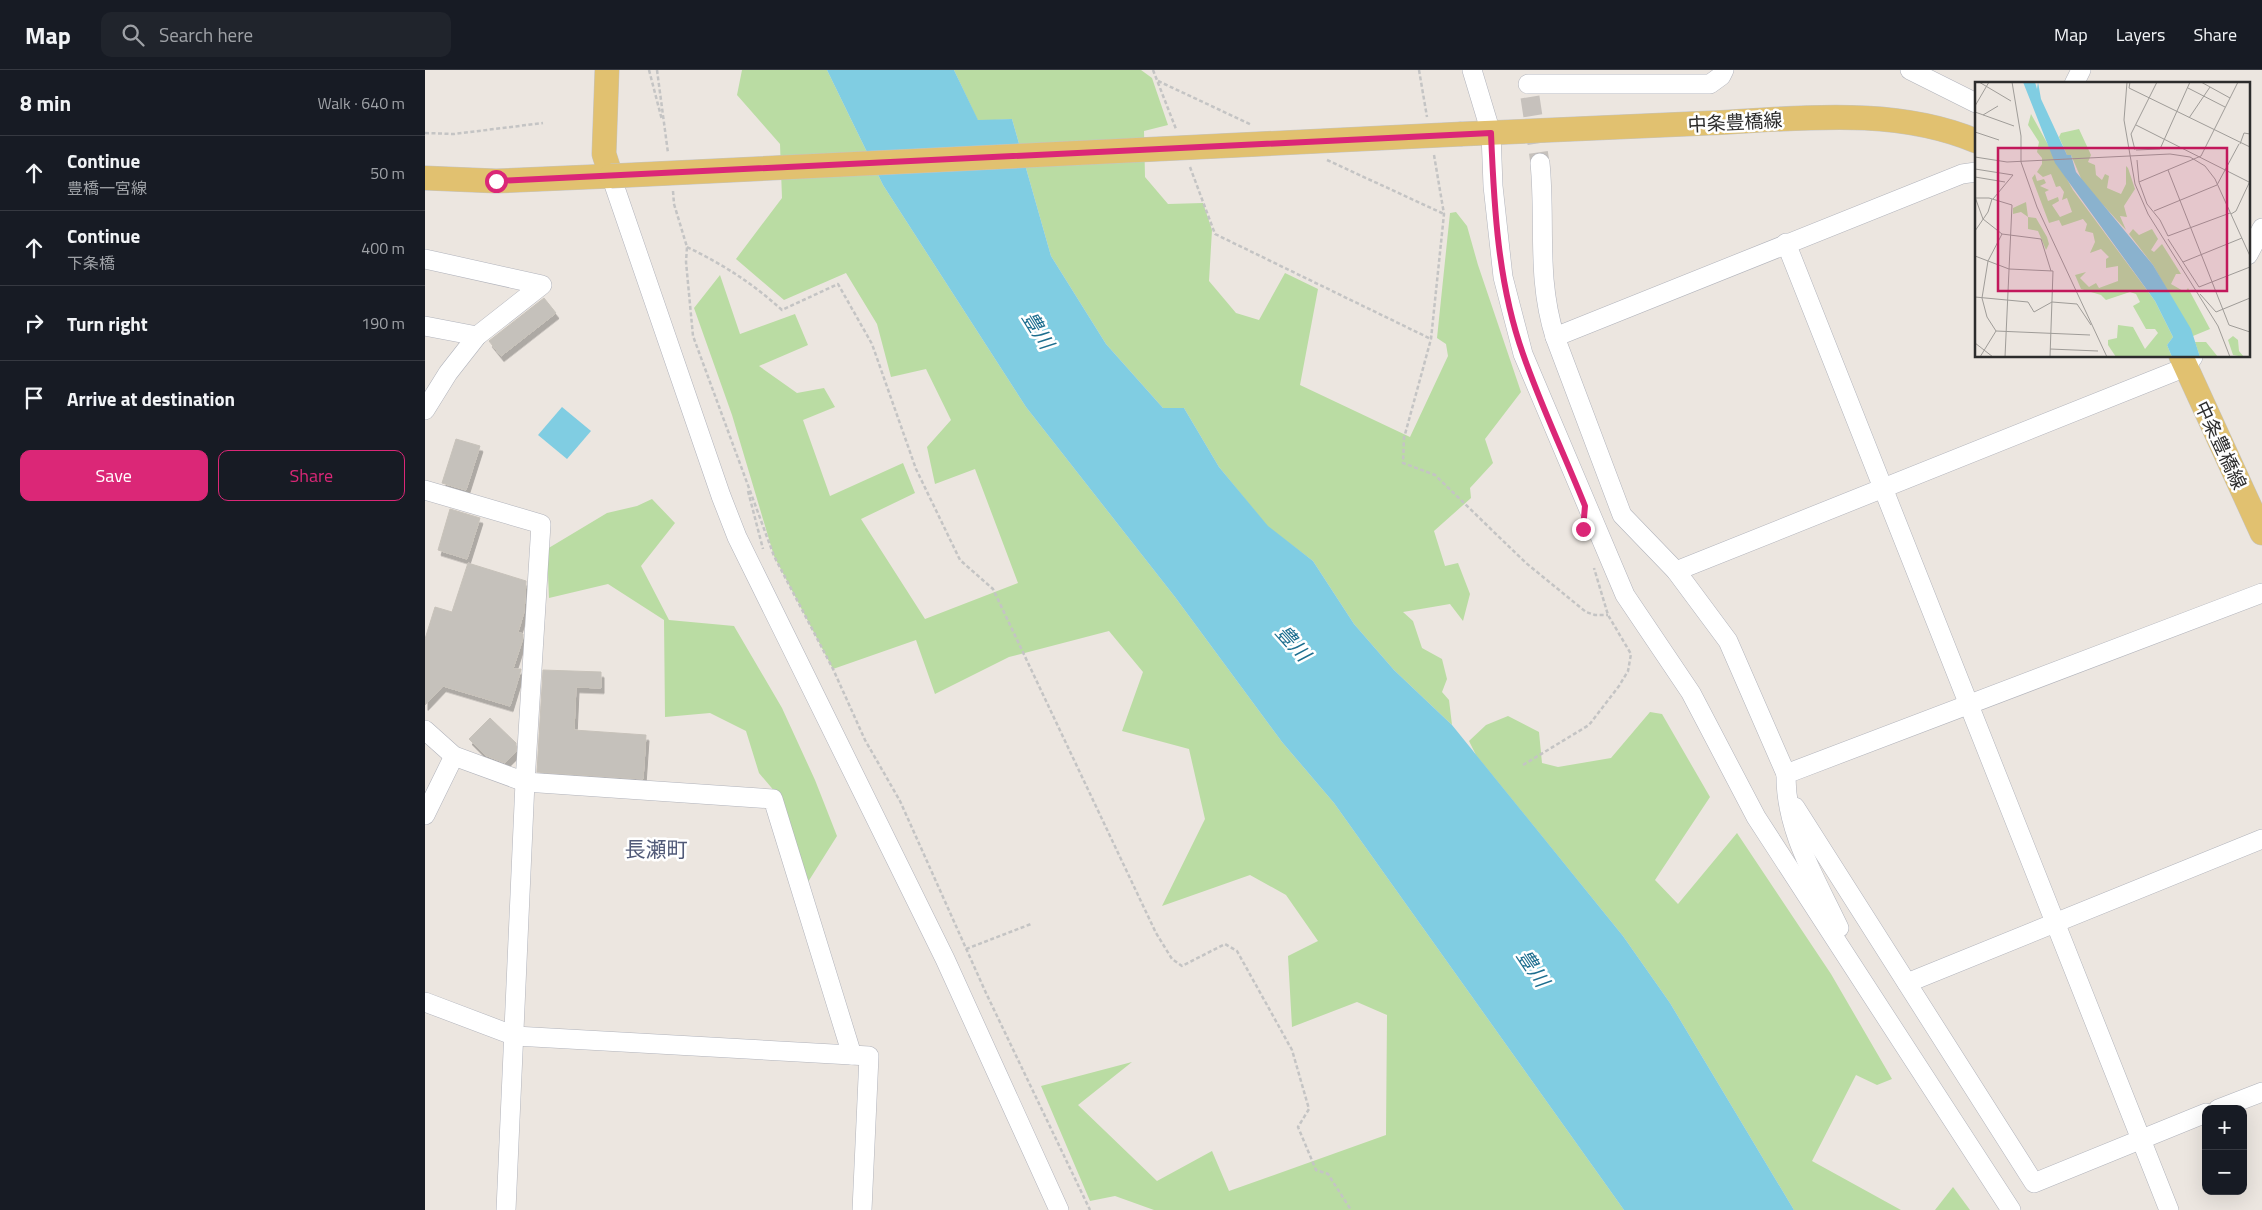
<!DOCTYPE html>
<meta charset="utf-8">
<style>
:root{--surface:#171b24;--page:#20242c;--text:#f1f3f6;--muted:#9ea1a6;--line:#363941;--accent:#db2777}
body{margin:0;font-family:"Titillium Web","Noto Sans JP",sans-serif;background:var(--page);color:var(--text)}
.controls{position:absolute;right:15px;bottom:15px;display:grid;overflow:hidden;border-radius:10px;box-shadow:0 5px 20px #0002}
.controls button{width:45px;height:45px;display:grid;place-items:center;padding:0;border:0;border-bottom:1px solid var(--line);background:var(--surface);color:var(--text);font:25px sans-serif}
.stop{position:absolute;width:15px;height:15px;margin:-11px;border:4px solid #db2777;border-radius:50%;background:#fff}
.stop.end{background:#db2777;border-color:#fff;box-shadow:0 1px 5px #0008}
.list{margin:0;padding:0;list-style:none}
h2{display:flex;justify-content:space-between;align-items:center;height:65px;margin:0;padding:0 20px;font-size:21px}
h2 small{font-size:16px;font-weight:400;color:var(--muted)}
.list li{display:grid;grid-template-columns:32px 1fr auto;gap:15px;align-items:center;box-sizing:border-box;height:75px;padding:0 20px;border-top:1px solid var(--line)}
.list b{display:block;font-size:19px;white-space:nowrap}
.list p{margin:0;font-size:16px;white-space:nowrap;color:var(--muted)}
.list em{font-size:16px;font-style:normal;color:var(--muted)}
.actions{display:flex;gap:10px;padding:15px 20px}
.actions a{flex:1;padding:11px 0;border:1px solid var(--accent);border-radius:10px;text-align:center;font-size:18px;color:var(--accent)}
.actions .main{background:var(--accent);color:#fff}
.icon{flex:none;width:28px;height:28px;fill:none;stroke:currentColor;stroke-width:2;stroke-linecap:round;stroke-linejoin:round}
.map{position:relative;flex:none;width:1837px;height:1140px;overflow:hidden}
header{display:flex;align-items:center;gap:30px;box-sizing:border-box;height:70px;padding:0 25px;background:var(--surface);border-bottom:1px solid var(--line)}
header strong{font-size:24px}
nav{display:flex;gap:28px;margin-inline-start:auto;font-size:18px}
.search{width:350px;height:45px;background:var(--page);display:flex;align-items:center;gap:12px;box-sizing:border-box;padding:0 18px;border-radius:10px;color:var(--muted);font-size:19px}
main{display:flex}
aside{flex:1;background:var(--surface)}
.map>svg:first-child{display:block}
</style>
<header>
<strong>Map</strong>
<div class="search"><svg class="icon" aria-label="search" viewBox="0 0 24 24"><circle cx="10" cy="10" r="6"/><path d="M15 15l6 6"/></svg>Search here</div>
<nav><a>Map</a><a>Layers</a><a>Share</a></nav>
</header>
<main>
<aside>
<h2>8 min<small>Walk · 640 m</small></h2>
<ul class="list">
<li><svg class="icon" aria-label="ahead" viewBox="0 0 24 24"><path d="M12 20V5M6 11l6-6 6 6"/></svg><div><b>Continue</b><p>豊橋一宮線</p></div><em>50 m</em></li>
<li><svg class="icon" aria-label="ahead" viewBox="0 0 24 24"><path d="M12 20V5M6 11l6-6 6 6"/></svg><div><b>Continue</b><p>下条橋</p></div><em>400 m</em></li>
<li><svg class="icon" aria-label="right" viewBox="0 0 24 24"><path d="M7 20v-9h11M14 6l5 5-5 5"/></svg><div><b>Turn right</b></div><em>190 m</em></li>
<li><svg class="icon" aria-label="arrive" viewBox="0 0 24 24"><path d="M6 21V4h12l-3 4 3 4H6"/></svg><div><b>Arrive at destination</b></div></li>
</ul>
<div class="actions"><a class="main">Save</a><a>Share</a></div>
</aside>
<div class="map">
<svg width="1837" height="1140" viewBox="0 0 1837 1140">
<defs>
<filter id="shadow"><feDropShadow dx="3" dy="5.5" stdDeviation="0" flood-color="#0004"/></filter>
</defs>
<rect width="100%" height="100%" fill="#ece6e0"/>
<!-- green -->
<g fill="#badca3">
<polygon points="317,0 402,0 458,115 601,337 750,527 857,672 909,733 1199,1140 729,1140 690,1126 665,1131 616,1016 707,992 653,1035 732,1111 787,1081 804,1121 961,1065 962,945 932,932 867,957 863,886 893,871 861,825 825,805 737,836 780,749 764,679 697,661 718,602 684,561 584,587 510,624 491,570 408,599 349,486 307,345 269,238 295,205 315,264 370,244 383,275 334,296 372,323 399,318 410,337 378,350 405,426 478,393 490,423 436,449 500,549 593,513 550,399 510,414 502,377 526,350 501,299 466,307 452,254 421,203 359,230 311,189 357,128 355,74 312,25"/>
<polygon points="529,0 716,0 727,8 743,55 719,61 720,107 743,134 778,133 787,160 784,211 811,243 834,250 860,203 893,219 875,315 985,367 1023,286 1021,274 1012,268 1025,143 1031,142 1042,156 1053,195 1096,322 1060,369 1068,393 1045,418 1046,428 1009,461 1020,496 1033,493 1045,524 1038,551 1025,534 978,542 988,551 997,578 1017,589 1022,609 1017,622 1024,630 1027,655 969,600 929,554 888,491 843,457 794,397 759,338 738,338 681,274 626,186 587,49 553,51"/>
<polygon points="227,429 250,453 216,496 244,550 309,556 357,638 390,710 412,766 383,812 351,723 334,703 321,661 285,643 240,647 239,550 183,514 124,528 122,479 182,443 212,436"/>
<polygon points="1225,642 1237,644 1285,727 1230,810 1253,834 1312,763 1406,904 1467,1009 1452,1015 1431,1005 1387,1091 1476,1140 1369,1140 1245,933 1198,866 1051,685 1044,671 1061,655 1083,646 1114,662 1117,693 1133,697 1186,688"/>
<polygon points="1528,1117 1545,1140 1510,1140"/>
</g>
<!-- water -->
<g fill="#80cde2">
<polygon points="402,0 529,0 553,50 587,49 626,186 681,274 738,338 759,338 794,397 843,456 888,491 929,554 969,600 1027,655 1198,866 1245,933 1369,1140 1199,1140 909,733 857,672 750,527 601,337 458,115"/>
<polygon points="137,337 166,361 142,389 113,365"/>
</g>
<!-- building -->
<g fill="#c5c1bb" stroke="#c7c2ba" filter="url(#shadow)">
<polygon points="119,228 131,243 76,286 64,271"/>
<polygon points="31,369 55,376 41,420 17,413"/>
<polygon points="25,439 55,448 42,489 13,480"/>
<polygon points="43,493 101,511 99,542 93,562 98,564 98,568 88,599 96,599 95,603 85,636 18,616 0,635 0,569 10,537 27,542"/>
<polygon points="118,600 176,602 176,618 151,617 149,660 221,665 218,709 112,702"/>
<polygon points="65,648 91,673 91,682 80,693 60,685 44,669"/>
</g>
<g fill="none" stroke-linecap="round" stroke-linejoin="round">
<!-- minor-tunnel -->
<polyline stroke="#c6c1bc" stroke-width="19" stroke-dasharray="19 9" stroke-linecap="butt" points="1105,27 1115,93"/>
<defs>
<g id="minor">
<polyline points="1047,0 1066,63 1068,116 1078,207 1098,284 1200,525 1266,623 1331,747 1586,1140"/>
<polyline points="1485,0 1551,33"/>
<polyline points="1103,14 1285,14 1296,6 1299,0"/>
<polyline points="1649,14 1656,0"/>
<path d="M1115,93c6,60 -4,114 15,174"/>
<polyline points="186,106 296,426 312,467 520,889 634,1140"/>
<polyline points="1361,173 1744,1140"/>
<polyline points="1823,185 1837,158"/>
<polyline points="0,189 117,215 52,266 23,303 0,340"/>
<polyline points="0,256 52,266"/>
<polyline points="0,420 116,454 100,712 81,1140"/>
<polyline points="1251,501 1761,297 1768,287"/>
<polyline points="0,660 29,686 100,712 348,729 427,985"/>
<polyline points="1361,704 1303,571 1251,501 1197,445 1130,267 1537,104 1551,102"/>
<polyline points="1370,737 1609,1113 1781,1043"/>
<polyline points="0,745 29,686"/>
<path d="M1414,858c-23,-49 -54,-98 -53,-154l476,-181"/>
<polyline points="1482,913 1837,769"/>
<polyline points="0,932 90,966 444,986 437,1140"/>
<polyline points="1793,1039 1837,1022"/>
</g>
<g id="major">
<path d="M1037,64c83,-3 165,-7 247,-11 88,-4 184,-17 267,18"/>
<polyline points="0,108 71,111 186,106 179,84 182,0"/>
<polyline points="1756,286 1837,463"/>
</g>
</defs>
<!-- minor casing -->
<use href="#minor" stroke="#b1b3bb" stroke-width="20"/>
<!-- major casing -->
<use href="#major" stroke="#c4c4c4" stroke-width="25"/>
<!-- path -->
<g stroke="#c4c4c4" stroke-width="2.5" stroke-dasharray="4 2.5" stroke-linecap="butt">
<polyline points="224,0 237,50"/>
<polyline points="232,0 243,83"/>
<polyline points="728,0 751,59"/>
<polyline points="994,0 1002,47"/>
<polyline points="733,11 827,55"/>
<polyline points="0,63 29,64 118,53"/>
<polyline points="1009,85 1019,144 1006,269 979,368 978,393 1010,405 1101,493 1161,542 1170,545 1183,545"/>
<polyline points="902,90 1019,144"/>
<polyline points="765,97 790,164 1006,269"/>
<polyline points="248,121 249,134 262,177 261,192 268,266 349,486 408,599 440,670 475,731 561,923 665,1140"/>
<path d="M262,177c37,18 65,36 95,63l56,-26 34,60 44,125 44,91 33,29 163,344 16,26 10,7 43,-22 12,7 55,99 17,59 -11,18 18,43 12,4 23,36"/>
<polyline points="323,421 338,479"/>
<polyline points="1098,695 1164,655 1194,616 1203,601 1206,584 1183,545 1169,498"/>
<polyline points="541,879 606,854"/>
</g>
<!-- minor -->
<use href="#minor" stroke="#fff" stroke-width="19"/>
<!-- major -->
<use href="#major" stroke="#e1c170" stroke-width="24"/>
<defs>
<polyline id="major-bridge" points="186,106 1037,64"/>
</defs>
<!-- major-bridge casing -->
<use href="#major-bridge" stroke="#c4c4c4" stroke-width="25" stroke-linecap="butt"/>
<!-- major-bridge -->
<use href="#major-bridge" stroke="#e1c170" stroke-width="24"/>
</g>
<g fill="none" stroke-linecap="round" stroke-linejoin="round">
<!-- route -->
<path stroke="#db2777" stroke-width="6" d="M71,111l995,-48c3,74 7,151 32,221 18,52 42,102 62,152l-2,23"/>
</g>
<g text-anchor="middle" stroke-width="5" stroke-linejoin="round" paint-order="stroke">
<!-- street labels -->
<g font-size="19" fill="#2c2c2c" stroke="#fff">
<text transform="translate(1310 52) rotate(-3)" y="7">中条豊橋線</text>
<text transform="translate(1796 375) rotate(65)" y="7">中条豊橋線</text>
</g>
<!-- water labels -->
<g font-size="20" font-style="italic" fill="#1d6e8f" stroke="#fff">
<text transform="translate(613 260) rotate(58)" y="7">豊川</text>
<text transform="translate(868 573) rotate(48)" y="7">豊川</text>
<text transform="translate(1108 898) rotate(56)" y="7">豊川</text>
</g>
<!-- quarter labels -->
<g font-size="21" fill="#515a78" stroke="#fff">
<text x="231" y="787">長瀬町</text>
</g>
</g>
<!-- overview -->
<g transform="translate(1550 12)">
<rect width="275" height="275" fill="#ece6e0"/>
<path d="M56,32l42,76 82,111 18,36 -6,8 5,12h-56l-8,-12v-5l9,-2 1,-13 15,2 12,22 13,-16 -3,-4h-9l-13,-23 7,-4 -4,-8 -6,-2 -24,8 -5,-5 -20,-6 -6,-14 11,-3 -6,6 9,9 7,-4 3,5 19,-7v-15l-12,2v-9l3,-2 -8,-8 -11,4 5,-11 -2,-9 -8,-2 2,-7 -4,-5 -21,7 -3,-6 -10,3 -17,-45 3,-4 2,7 7,-2 2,4 -6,3 9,4 -4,2 3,9 10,-4 1,4 -7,4 8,12 12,-5 -5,-14 -5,2 2,-8 -4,-6 -4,1 -5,-13 -8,3 -6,-5 5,-8v-6l-5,-6 2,-10 -11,-17zM104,47l12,26 -3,7 7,3 1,10 6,5 3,-6 4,2 -2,12 14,6 5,-10v-18l2,2 7,21 -11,17 3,11 -7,-1 6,14 -43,-47 -12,-28h-4l-8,-18 2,-4zM51,120l2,15 8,1 11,19 2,7 -3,6 -8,-19 -10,-2v-12l-7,-5 -8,2v-6zM158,147l6,6 13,-6 6,10 -7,11 3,2 8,-8 19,30h-5l-5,10 14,8 3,-4 22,41 -17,7 -40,-71 -24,-31zM258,254l5,4 1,11 5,6 -11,-2 -5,-15zM220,260h11l12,15h-18z" fill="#badca3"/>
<path d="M48,0h12l2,7 1,-7 3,17 26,56h4l5,17 77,93 38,64 9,28h-28l-5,-12 6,-8 -18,-36 -100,-138z" fill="#80cde2"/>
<path fill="none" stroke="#9f9c98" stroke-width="1" d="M4,0l32,19M37,0l9,54v26M152,0l-3,38 11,64 13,30 70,112 12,31M155,0l-1,6 121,59M226,0l29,16M213,6l37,19M0,24l14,-24M0,30l39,14M8,33l15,-9M214,36l21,-31M161,43l113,57M0,50l24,8M265,62l4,-11 6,1M160,68l-4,-16 26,-52M161,68l24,-1 30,-67M0,75l32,5 163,-8 20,3 15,9 10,13 35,77M162,78l2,22M46,80l16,45 70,150M0,87l38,6 -20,24M193,88l61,155 21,7M0,95l30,5M0,115l8,22 19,15 39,5 10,32M0,116h14l23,7 -7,152M179,129l63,-26 22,-41M256,132l5,-3 14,-30M0,149l13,-19 4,-13M27,152l-14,27 -6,37 5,19 9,14 94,4M193,154l-8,-16 -13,-16 -8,-22 62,-26 37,-74M193,154l62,-23M193,157l31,48 51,-20M0,174l34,13 44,2 -3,86M208,180l59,-24M225,212l16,18 34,-14M0,215l53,5 6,10 18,-10 25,2 14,21M0,261l18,14M75,267l48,2M5,275l16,-26"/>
<path fill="#c2185b" fill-opacity="0.15" stroke="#c2185b" stroke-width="2.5" d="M23,66h229v143h-229z"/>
<rect width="275" height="275" fill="none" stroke="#2c2c2c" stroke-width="2.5"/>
</g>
</svg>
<div class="controls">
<button>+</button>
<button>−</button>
</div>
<div class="stop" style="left:71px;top:111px"></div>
<div class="stop end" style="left:1158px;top:459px"></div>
</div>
</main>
